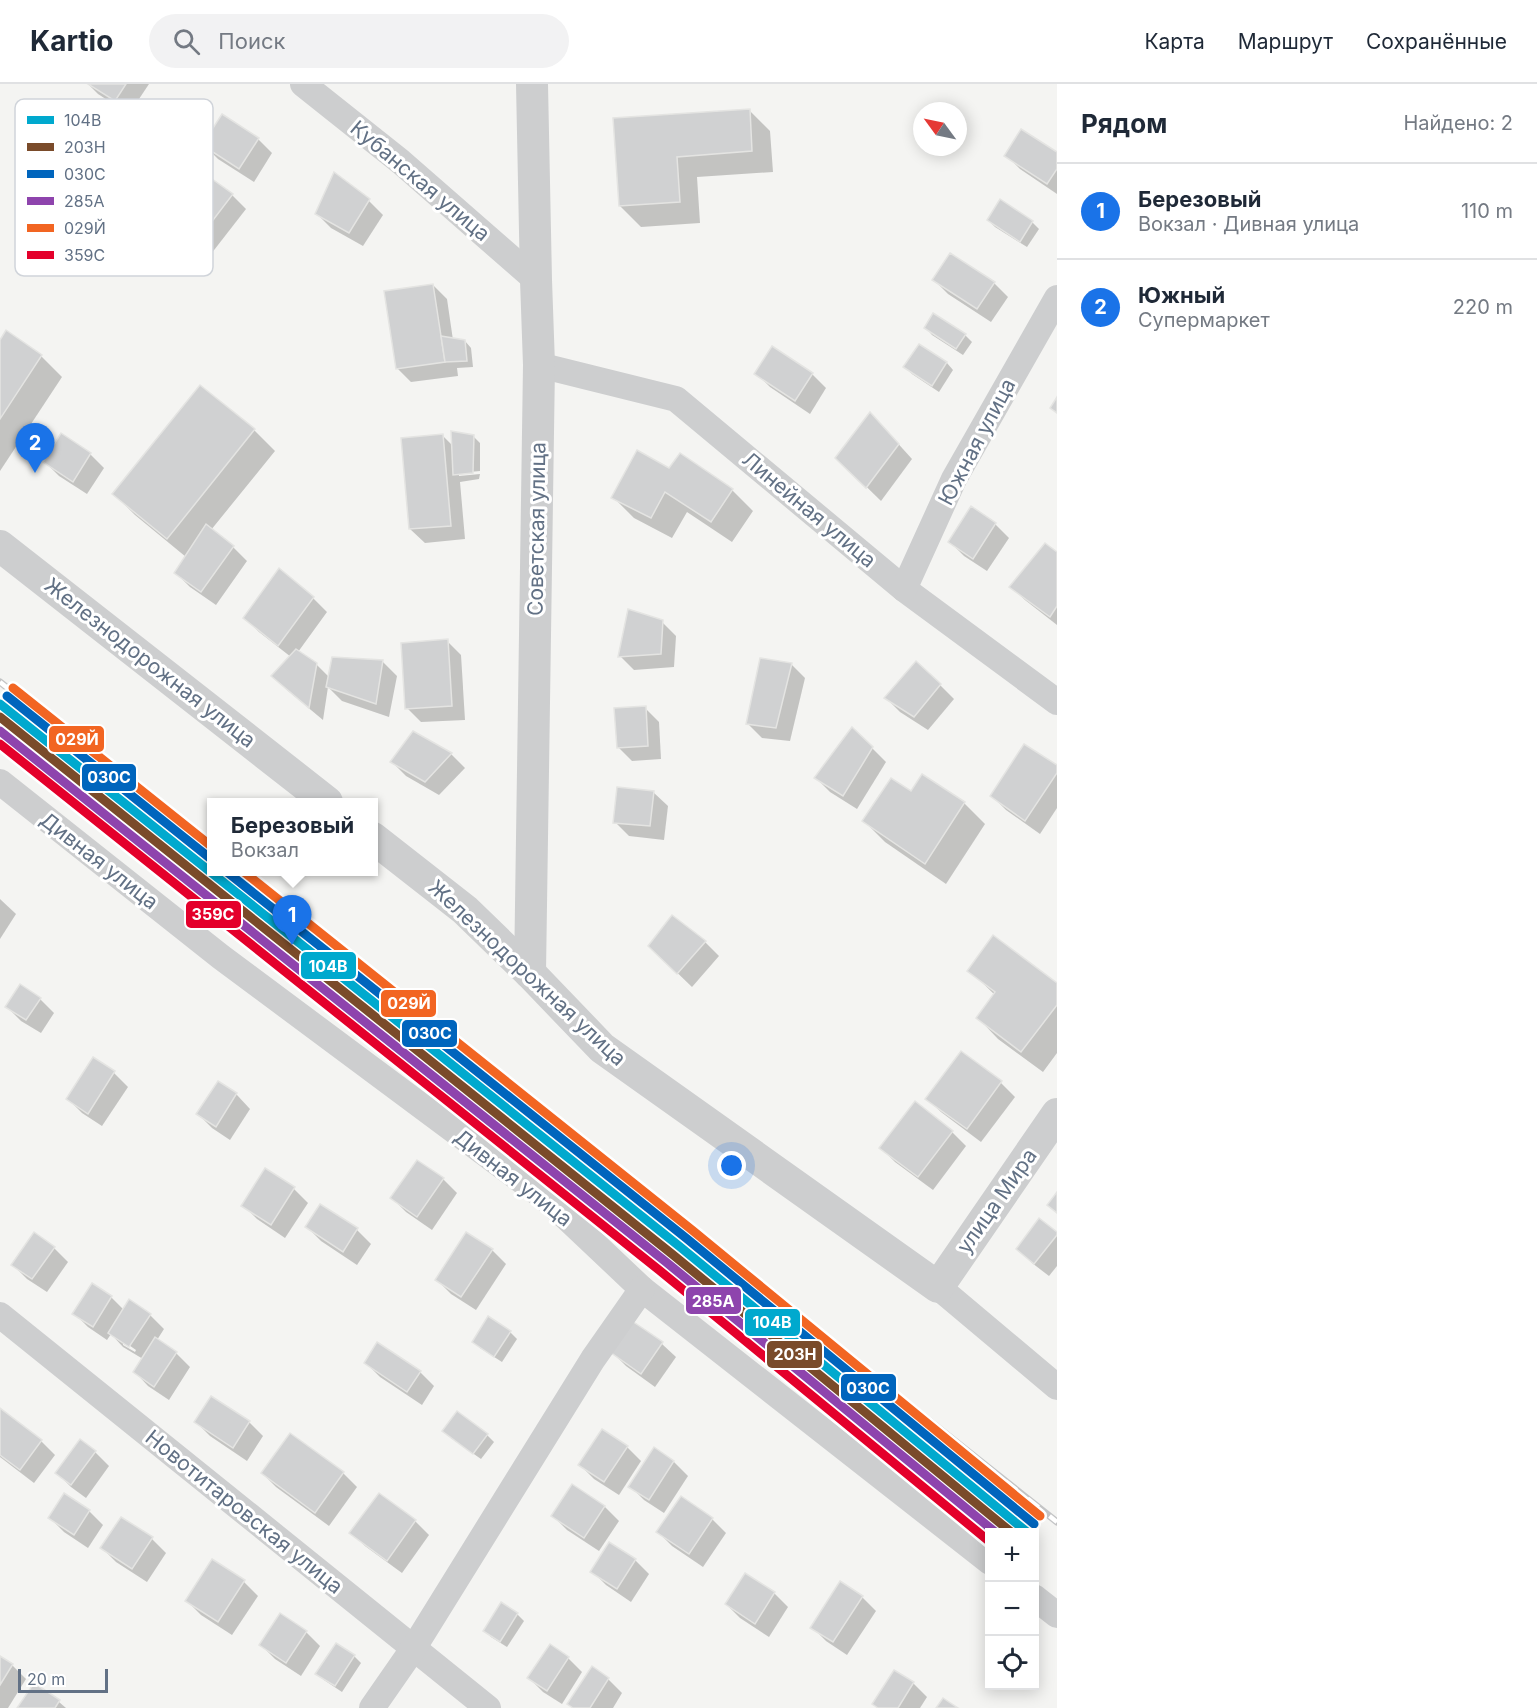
<!DOCTYPE html>
<html lang="ru">
<meta charset="utf-8">
<style>
:root{--surface:#fff;--page:#f2f2f3;--text:#1f2937;--muted:#747a83;--line:#e0e1e3;--accent:#1a73e8}
body{margin:0;font-family:Inter,sans-serif;background:var(--page);color:var(--text)}
.controls{position:absolute;right:18px;bottom:18px;display:grid;overflow:hidden;border-radius:0px;box-shadow:0 3px 15px #0003}
.controls button{width:54px;height:54px;display:grid;place-items:center;padding:0;border:0;border-bottom:2px solid var(--line);background:var(--surface);color:var(--text);font:30px sans-serif}
.compass{position:absolute;left:913px;top:18px;width:54px;height:54px;border-radius:50%;background:var(--surface);box-shadow:0 3px 15px #0003;rotate:303deg}
.scale{position:absolute;left:18px;bottom:15px;width:90px;box-sizing:border-box;padding-left:6px;border:3px solid #627185;border-top:0;font-size:16px;line-height:21px;white-space:nowrap;color:#627185;-webkit-text-stroke:4px #fff;paint-order:stroke}
.you{position:absolute;left:732px;top:1082px;width:21px;height:21px;margin:-15px;border:4px solid #fff;border-radius:50%;background:#1a73e8;box-shadow:0 0 0 9px #1a73e833}
.badge{display:grid;place-items:center;width:39px;height:39px;border-radius:50%;background:var(--accent);color:#fff;font-size:20px;font-weight:700}
.pin{position:absolute;translate:-50% -50px;filter:drop-shadow(0 2px 3px #0008)}
.pin::after{content:'';position:absolute;top:32px;width:21px;height:18px;background:inherit;clip-path:polygon(0 0,100% 0,50% 100%)}
.popup{position:absolute;left:207px;top:714px;width:171px;height:78px;box-sizing:border-box;display:grid;place-content:center;border-radius:0px;background:var(--surface);filter:drop-shadow(0 2px 4px #0005);font-size:20px;white-space:nowrap;color:var(--muted)}
.popup b{font-size:22px;color:var(--text)}
.popup::after{content:'';position:absolute;left:50%;top:100%;margin-left:-12px;border:12px solid transparent;border-top-color:var(--surface)}
.list{margin:0;padding:0;list-style:none}
h2{display:flex;justify-content:space-between;align-items:center;height:78px;margin:0;padding:0 24px;font-size:26px}
h2 small{font-size:20px;font-weight:400;color:var(--muted)}
.list li{display:grid;grid-template-columns:39px 1fr auto;gap:18px;align-items:center;box-sizing:border-box;height:96px;padding:0 24px;border-top:2px solid var(--line)}
.list b{display:block;font-size:22px;white-space:nowrap}
.list p{margin:0;font-size:20px;white-space:nowrap;color:var(--muted)}
.list em{font-size:20px;font-style:normal;color:var(--muted)}
.icon{flex:none;width:33px;height:33px;fill:none;stroke:currentColor;stroke-width:2;stroke-linecap:round;stroke-linejoin:round}
.map{position:relative;flex:none;width:1057px;height:1624px;overflow:hidden}
header{display:flex;align-items:center;gap:36px;box-sizing:border-box;height:84px;padding:0 30px;background:var(--surface);border-bottom:2px solid var(--line)}
header strong{font-size:28px}
nav{display:flex;gap:33px;margin-inline-start:auto;font-size:21px}
.search{width:420px;height:54px;background:var(--page);display:flex;align-items:center;gap:15px;box-sizing:border-box;padding:0 21px;border-radius:33px;color:var(--muted);font-size:22px}
main{display:flex}
aside{flex:1;background:var(--surface)}
.map>svg:first-child{display:block}
</style>
<header>
<strong>Kartio</strong>
<div class="search"><svg class="icon" aria-label="search" viewBox="0 0 24 24"><circle cx="10" cy="10" r="6"/><path d="M15 15l6 6"/></svg>Поиск</div>
<nav><a>Карта</a><a>Маршрут</a><a>Сохранённые</a></nav>
</header>
<main>
<div class="map">
<svg width="1057" height="1624" viewBox="0 0 1057 1624">
<rect width="100%" height="100%" fill="#f4f4f2"/>
<!-- shadow -->
<g fill="#0003" fill-rule="evenodd">
<polygon points="88,0 149,0 129,30 98,10"/>
<polygon points="151,23 175,38 189,52 157,103 133,87 119,73"/>
<polygon points="749,26 770,47 773,88 697,93 700,139 641,143 620,122 615,35"/>
<polygon points="223,32 258,55 272,69 254,98 218,75 204,61"/>
<polygon points="1022,47 1057,70 1057,110 1020,85 1006,71"/>
<polygon points="232,111 246,125 211,170 187,158 174,145"/>
<polygon points="369,117 383,131 363,162 331,144 317,130"/>
<polygon points="988,136 1032,138 1039,145 1027,163 995,143"/>
<polygon points="934,196 994,199 1008,213 991,238 948,210"/>
<polygon points="433,201 447,215 453,256 465,257 471,264 473,283 457,284 458,292 411,298 397,284"/>
<polygon points="926,244 965,251 972,258 963,271 932,251"/>
<polygon points="6,248 41,272 62,293 0,387 0,259"/>
<polygon points="919,262 947,279 953,286 939,308 912,290 905,283"/>
<polygon points="772,264 812,290 826,304 810,330 770,303 756,289"/>
<polygon points="200,303 254,346 275,367 211,446 233,463 247,477 216,521 190,503 176,489 186,473 135,431 114,410"/>
<polygon points="884,344 912,375 881,417 837,374"/>
<polygon points="443,352 453,362 473,352 480,359 480,387 459,389 459,392 480,390 479,395 460,398 465,455 425,459 410,445"/>
<polygon points="90,370 104,384 87,410 59,392 45,378"/>
<polygon points="680,371 732,406 753,427 732,458 687,428 672,454 634,434 613,413 670,386"/>
<polygon points="995,440 1009,454 987,487 964,472 950,458"/>
<polygon points="1045,461 1057,470 1057,541 1025,516 1011,503"/>
<polygon points="313,514 327,528 298,568 316,580 330,594 383,578 397,592 389,633 342,617 328,603 323,636 287,606 273,592 291,573 259,548 245,534"/>
<polygon points="662,538 676,552 674,583 634,586 620,572"/>
<polygon points="447,557 461,571 465,636 421,638 407,624"/>
<polygon points="791,580 805,594 790,657 762,654 748,640"/>
<polygon points="940,601 954,615 928,646 900,628 886,614"/>
<polygon points="645,624 659,638 661,675 632,677 618,663"/>
<polygon points="414,649 451,670 465,684 439,711 406,692 392,678"/>
<polygon points="1025,662 1057,683 1057,724 1040,750 1006,726 992,712"/>
<polygon points="872,664 886,678 857,725 830,708 816,694"/>
<polygon points="653,708 668,722 664,756 629,752 615,738"/>
<polygon points="911,709 964,719 985,740 946,800 885,758 864,737"/>
<polygon points="0,815 16,830 0,855"/>
<polygon points="993,853 1057,901 1057,969 1043,988 998,955 978,934 995,911 969,886"/>
<polygon points="705,858 719,872 692,903 664,876"/>
<polygon points="40,915 54,929 41,949 21,937 7,923"/>
<polygon points="961,969 1001,999 1015,1013 981,1058 941,1028 927,1015"/>
<polygon points="94,975 114,989 128,1003 102,1042 82,1029 68,1015"/>
<polygon points="219,999 237,1011 250,1025 230,1056 212,1044 198,1030"/>
<polygon points="952,1048 966,1062 933,1106 895,1078 881,1064"/>
<polygon points="266,1086 294,1105 308,1119 285,1154 257,1135 243,1121"/>
<polygon points="443,1095 457,1109 432,1146 406,1128 392,1114"/>
<polygon points="320,1122 357,1146 371,1160 357,1181 321,1157 307,1143"/>
<polygon points="1039,1136 1057,1150 1057,1182 1049,1192 1032,1179 1018,1165"/>
<polygon points="54,1164 68,1178 47,1208 27,1195 13,1181"/>
<polygon points="492,1166 506,1180 476,1226 451,1210 437,1196"/>
<path d="M93,1201l18,12 13,13 26,5 14,14 -7,11 19,13 14,14 -21,33 -21,-14 -13,-14 8,-13 -20,-12 -12,-13 -4,6 -19,-13 -14,-14zM123,1257l13,9 -1,2 -12,-7z"/>
<polygon points="633,1239 662,1260 676,1273 655,1303 626,1282 612,1268"/>
<polygon points="510,1248 517,1255 502,1278 480,1264 474,1258"/>
<polygon points="366,1279 420,1288 434,1302 422,1321 380,1293"/>
<polygon points="212,1314 249,1338 263,1352 247,1377 210,1352 196,1338"/>
<polygon points="0,1326 41,1357 55,1371 34,1399 0,1373"/>
<polygon points="444,1347 487,1351 494,1358 481,1375 451,1354"/>
<polygon points="291,1351 343,1389 357,1403 329,1442 276,1403 262,1389"/>
<polygon points="627,1363 641,1377 619,1411 594,1395 580,1381"/>
<polygon points="654,1365 674,1378 688,1392 664,1429 644,1416 630,1402"/>
<polygon points="95,1368 109,1382 86,1414 71,1403 57,1389"/>
<polygon points="573,1402 605,1423 619,1437 599,1467 567,1446 553,1432"/>
<polygon points="379,1411 415,1437 429,1451 402,1489 365,1462 351,1448"/>
<polygon points="89,1427 103,1441 88,1464 64,1448 50,1434"/>
<polygon points="712,1435 726,1449 703,1483 672,1462 658,1448"/>
<polygon points="152,1455 166,1469 147,1498 116,1478 102,1464"/>
<polygon points="610,1460 635,1476 649,1490 631,1518 606,1501 592,1487"/>
<polygon points="746,1491 774,1509 788,1523 769,1553 740,1534 726,1520"/>
<polygon points="244,1498 258,1512 232,1551 201,1531 187,1517"/>
<polygon points="862,1513 876,1527 847,1571 826,1557 812,1543"/>
<polygon points="502,1520 517,1530 524,1537 507,1563 491,1553 485,1547"/>
<polygon points="280,1531 306,1548 320,1562 301,1592 275,1575 261,1561"/>
<polygon points="550,1562 568,1574 582,1588 562,1620 543,1608 529,1594"/>
<polygon points="354,1572 361,1579 342,1608 324,1596 317,1589"/>
<polygon points="0,1574 12,1581 26,1595 8,1624 0,1624"/>
<polygon points="592,1584 608,1595 622,1609 613,1624 573,1624"/>
<polygon points="913,1599 927,1613 920,1624 878,1624"/>
<polygon points="59,1618 66,1624 19,1624"/>
</g>
<!-- building -->
<g fill="#d0d1d2" stroke="#e4e4e2" stroke-width="1.5">
<polygon points="88,0 126,0 115,17"/>
<polygon points="151,21 176,37 142,90 117,73"/>
<polygon points="750,25 752,67 677,73 680,118 619,122 613,34"/>
<polygon points="222,30 259,54 239,85 202,61"/>
<polygon points="1021,45 1057,68 1057,85 1047,100 1004,72"/>
<polygon points="334,88 370,115 349,149 315,130"/>
<polygon points="205,90 233,110 197,157 172,145"/>
<polygon points="1000,115 1033,137 1020,158 987,136"/>
<polygon points="950,169 995,198 977,225 932,196"/>
<polygon points="433,200 445,278 396,285 384,207"/>
<polygon points="933,229 966,250 956,265 924,244"/>
<polygon points="6,246 42,271 0,335 0,256"/>
<polygon points="441,252 465,256 467,277 445,278"/>
<polygon points="919,260 947,278 932,302 903,283"/>
<polygon points="772,262 813,289 795,317 754,290"/>
<polygon points="200,301 255,345 167,455 112,410"/>
<polygon points="1057,313 1057,329 1050,324"/>
<polygon points="870,328 899,360 866,404 835,374"/>
<polygon points="451,347 474,351 473,389 453,391"/>
<polygon points="61,349 91,369 73,398 43,378"/>
<polygon points="443,350 451,442 409,445 401,354"/>
<polygon points="637,366 669,384 680,369 733,405 711,438 665,408 651,434 611,414"/>
<polygon points="971,422 996,439 973,475 948,458"/>
<polygon points="206,440 234,462 201,508 174,489"/>
<polygon points="1045,459 1057,468 1057,522 1050,533 1009,503"/>
<polygon points="279,484 314,513 278,562 243,534"/>
<polygon points="628,525 663,536 661,570 618,573"/>
<polygon points="448,555 452,622 405,625 401,559"/>
<polygon points="296,565 317,579 309,624 271,592"/>
<polygon points="332,573 383,576 376,620 326,603"/>
<polygon points="760,574 792,579 776,644 746,640"/>
<polygon points="916,577 941,600 914,633 884,614"/>
<polygon points="646,622 648,662 617,664 614,624"/>
<polygon points="852,643 873,663 843,712 814,694"/>
<polygon points="413,647 452,669 425,698 390,678"/>
<polygon points="1024,660 1057,681 1057,689 1025,737 990,712"/>
<polygon points="922,690 965,718 925,780 862,737 891,694 911,707"/>
<polygon points="617,703 654,707 650,742 613,739"/>
<polygon points="672,831 706,857 677,890 648,862"/>
<polygon points="993,851 1057,899 1057,921 1021,968 976,934 995,908 967,887"/>
<polygon points="20,900 41,914 26,936 5,923"/>
<polygon points="961,967 1002,997 967,1045 925,1015"/>
<polygon points="93,973 115,987 88,1030 66,1015"/>
<polygon points="218,997 237,1009 216,1043 196,1030"/>
<polygon points="915,1017 953,1047 918,1093 879,1064"/>
<polygon points="417,1076 444,1094 417,1133 390,1114"/>
<polygon points="265,1084 295,1103 271,1141 241,1122"/>
<polygon points="1057,1108 1057,1129 1047,1121"/>
<polygon points="320,1120 358,1144 343,1168 305,1143"/>
<polygon points="1039,1134 1057,1148 1057,1151 1034,1180 1016,1165"/>
<polygon points="34,1148 55,1163 32,1195 11,1181"/>
<polygon points="466,1148 493,1165 461,1213 435,1196"/>
<polygon points="92,1199 112,1212 93,1243 72,1230"/>
<polygon points="129,1215 151,1230 129,1263 108,1249"/>
<polygon points="488,1232 511,1247 494,1273 472,1258"/>
<polygon points="632,1237 663,1258 641,1290 610,1268"/>
<polygon points="155,1253 177,1268 154,1303 133,1288"/>
<polygon points="377,1258 421,1287 407,1308 364,1279"/>
<polygon points="211,1312 250,1337 233,1364 194,1338"/>
<polygon points="0,1324 42,1356 20,1386 0,1371"/>
<polygon points="457,1327 488,1350 473,1370 442,1347"/>
<polygon points="602,1345 628,1362 604,1398 578,1381"/>
<polygon points="290,1349 344,1388 315,1429 261,1389"/>
<polygon points="80,1355 96,1367 71,1401 55,1389"/>
<polygon points="654,1363 674,1377 649,1416 628,1403"/>
<polygon points="572,1400 605,1422 584,1454 551,1432"/>
<polygon points="64,1409 90,1426 74,1451 48,1434"/>
<polygon points="379,1409 416,1436 387,1477 349,1449"/>
<polygon points="681,1412 713,1434 689,1470 656,1448"/>
<polygon points="121,1433 153,1453 132,1485 100,1464"/>
<polygon points="609,1458 636,1475 617,1505 590,1488"/>
<polygon points="212,1475 245,1496 218,1538 185,1517"/>
<polygon points="745,1489 775,1508 755,1540 725,1520"/>
<polygon points="840,1497 863,1512 833,1558 810,1544"/>
<polygon points="501,1518 518,1529 500,1558 483,1547"/>
<polygon points="280,1529 307,1547 286,1579 259,1561"/>
<polygon points="336,1559 355,1571 335,1602 315,1590"/>
<polygon points="550,1560 569,1573 547,1607 527,1594"/>
<polygon points="0,1572 13,1580 0,1601"/>
<polygon points="592,1582 609,1594 590,1624 573,1624 567,1620"/>
<polygon points="894,1586 914,1598 898,1624 878,1624 872,1620"/>
<polygon points="34,1599 60,1616 55,1624 17,1624"/>
<polygon points="943,1614 958,1624 936,1624"/>
</g>
<g fill="none" stroke-linecap="round" stroke-linejoin="round">
<!-- minor -->
<g stroke="#cdcecf" stroke-width="26">
<polyline points="303,0 401,78 536,196"/>
<polyline points="539,281 676,315 904,505 1057,618"/>
<polyline points="904,505 954,395 1057,214"/>
<polyline points="0,698 221,873 549,1117 642,1205 990,1478"/>
<polyline points="938,1203 1057,1303"/>
<polyline points="0,1231 488,1624"/>
<polyline points="1034,1513 1057,1531"/>
<polyline points="372,1624 413,1565 593,1275 642,1205"/>
</g>
<!-- tertiary -->
<g stroke="#cdcecf" stroke-width="32">
<polyline points="0,462 327,718"/>
<polyline points="373,754 465,826 530,889 602,964 938,1203 1057,1030"/>
<polyline points="530,889 539,281 536,196 532,0"/>
</g>
<defs>
<g id="rail">
<polyline points="0,598 211,766"/>
<polyline points="238,788 1057,1438"/>
</g>
</defs>
<!-- rail casing -->
<use href="#rail" stroke="#c3c4c5" stroke-width="7"/>
<!-- rail -->
<use href="#rail" stroke="#fff" stroke-width="4.5" stroke-dasharray="14" stroke-linecap="butt"/>
<defs>
<polyline id="rail-1" points="0,620 679,1162 1027,1448"/>
<polyline id="rail-2" points="0,633 672,1170 1011,1448"/>
<g id="rail-3">
<polyline points="7,612 211,775"/>
<polyline points="227,788 686,1154 1034,1440"/>
</g>
<polyline id="rail-4" points="0,647 666,1178 995,1448"/>
<g id="rail-5">
<polyline points="13,604 211,762"/>
<polyline points="244,788 692,1146 1040,1432"/>
</g>
<polyline id="rail-6" points="0,660 659,1186 990,1458"/>
</defs>
<!-- rail-1 casing -->
<use href="#rail-1" stroke="#fff" stroke-width="14"/>
<!-- rail-2 casing -->
<use href="#rail-2" stroke="#fff" stroke-width="14"/>
<!-- rail-3 casing -->
<use href="#rail-3" stroke="#fff" stroke-width="14"/>
<!-- rail-4 casing -->
<use href="#rail-4" stroke="#fff" stroke-width="14"/>
<!-- rail-5 casing -->
<use href="#rail-5" stroke="#fff" stroke-width="14"/>
<!-- rail-6 casing -->
<use href="#rail-6" stroke="#fff" stroke-width="14"/>
<!-- rail-1 -->
<use href="#rail-1" stroke="#00a9ce" stroke-width="9"/>
<!-- rail-2 -->
<use href="#rail-2" stroke="#7a4b2a" stroke-width="9"/>
<!-- rail-3 -->
<use href="#rail-3" stroke="#0065bd" stroke-width="9"/>
<!-- rail-4 -->
<use href="#rail-4" stroke="#8e44ad" stroke-width="9"/>
<!-- rail-5 -->
<use href="#rail-5" stroke="#f26522" stroke-width="9"/>
<!-- rail-6 -->
<use href="#rail-6" stroke="#e4002b" stroke-width="9"/>
</g>
<g text-anchor="middle" stroke-width="6" stroke-linejoin="round" paint-order="stroke">
<!-- street labels -->
<g font-size="21" fill="#627185" stroke="#fff">
<text transform="translate(420 97) rotate(40)" y="7">Кубанская улица</text>
<text transform="translate(977 358) rotate(-62)" y="7">Южная улица</text>
<text transform="translate(809 426) rotate(40)" y="7">Линейная улица</text>
<text transform="translate(537 445) rotate(-89)" y="7">Советская улица</text>
<text transform="translate(150 579) rotate(38)" y="7">Железнодорожная улица</text>
<text transform="translate(99 777) rotate(38)" y="7">Дивная улица</text>
<text transform="translate(527 889) rotate(43)" y="7">Железнодорожная улица</text>
<text transform="translate(513 1094) rotate(38)" y="7">Дивная улица</text>
<text transform="translate(997 1117) rotate(-55)" y="7">улица Мира</text>
<text transform="translate(244 1428) rotate(39)" y="7">Новотитаровская улица</text>
</g>
</g>
<!-- legend -->
<rect x="15" y="15" width="198" height="177" rx="9" fill="#fff" stroke="#d0d4da" stroke-width="1.5"/>
<rect x="27" y="32" width="27" height="8" fill="#00a9ce"/>
<rect x="27" y="59" width="27" height="8" fill="#7a4b2a"/>
<rect x="27" y="86" width="27" height="8" fill="#0065bd"/>
<rect x="27" y="113" width="27" height="8" fill="#8e44ad"/>
<rect x="27" y="140" width="27" height="8" fill="#f26522"/>
<rect x="27" y="167" width="27" height="8" fill="#e4002b"/>
<g font-size="16" fill="#627185">
<text x="64" y="42">104В</text>
<text x="64" y="69">203Н</text>
<text x="64" y="96">030C</text>
<text x="64" y="123">285А</text>
<text x="64" y="150">029Й</text>
<text x="64" y="177">359С</text>
</g>
<g stroke="#fff" stroke-width="2">
<rect x="48" y="641" width="57" height="28" rx="6" fill="#f26522"/>
<rect x="81" y="679" width="56" height="29" rx="6" fill="#0065bd"/>
<rect x="185" y="816" width="57" height="29" rx="6" fill="#e4002b"/>
<rect x="300" y="867" width="57" height="29" rx="6" fill="#00a9ce"/>
<rect x="380" y="905" width="57" height="29" rx="6" fill="#f26522"/>
<rect x="401" y="935" width="57" height="29" rx="6" fill="#0065bd"/>
<rect x="685" y="1202" width="57" height="29" rx="6" fill="#8e44ad"/>
<rect x="744" y="1224" width="57" height="29" rx="6" fill="#00a9ce"/>
<rect x="766" y="1256" width="57" height="29" rx="6" fill="#7a4b2a"/>
<rect x="840" y="1289" width="57" height="29" rx="6" fill="#0065bd"/>
</g>
<g font-size="16" text-anchor="middle" font-weight="bold" fill="#fff">
<text x="77" y="661">029Й</text>
<text x="109" y="699">030C</text>
<text x="213" y="836">359С</text>
<text x="328" y="888">104В</text>
<text x="409" y="925">029Й</text>
<text x="430" y="955">030C</text>
<text x="713" y="1223">285А</text>
<text x="772" y="1244">104В</text>
<text x="795" y="1276">203Н</text>
<text x="868" y="1310">030C</text>
</g>
</svg>
<div class="controls">
<button>+</button>
<button>−</button>
<button><svg class="icon" aria-label="locate" viewBox="0 0 24 24"><circle cx="12" cy="12" r="6"/><path d="M12 2v4M12 18v4M2 12h4M18 12h4"/></svg></button>
</div>
<svg class="compass" viewBox="-18 -18 36 36"><path d="M0-13l5 13h-10z" fill="#e53935"/><path d="M0 13l5-13h-10z" fill="#747a83"/></svg>
<div class="scale">20 m</div>
<div class="you"></div>
<div class="pin badge" style="left:292px;top:861px">1</div>
<div class="popup"><b>Березовый</b>Вокзал</div>
<div class="pin badge" style="left:35px;top:389px">2</div>
</div>
<aside>
<h2>Рядом<small>Найдено: 2</small></h2>
<ul class="list">
<li><span class="badge">1</span><div><b>Березовый</b><p>Вокзал · Дивная улица</p></div><em>110 m</em></li>
<li><span class="badge">2</span><div><b>Южный</b><p>Супермаркет</p></div><em>220 m</em></li>
</ul>
</aside>
</main>
